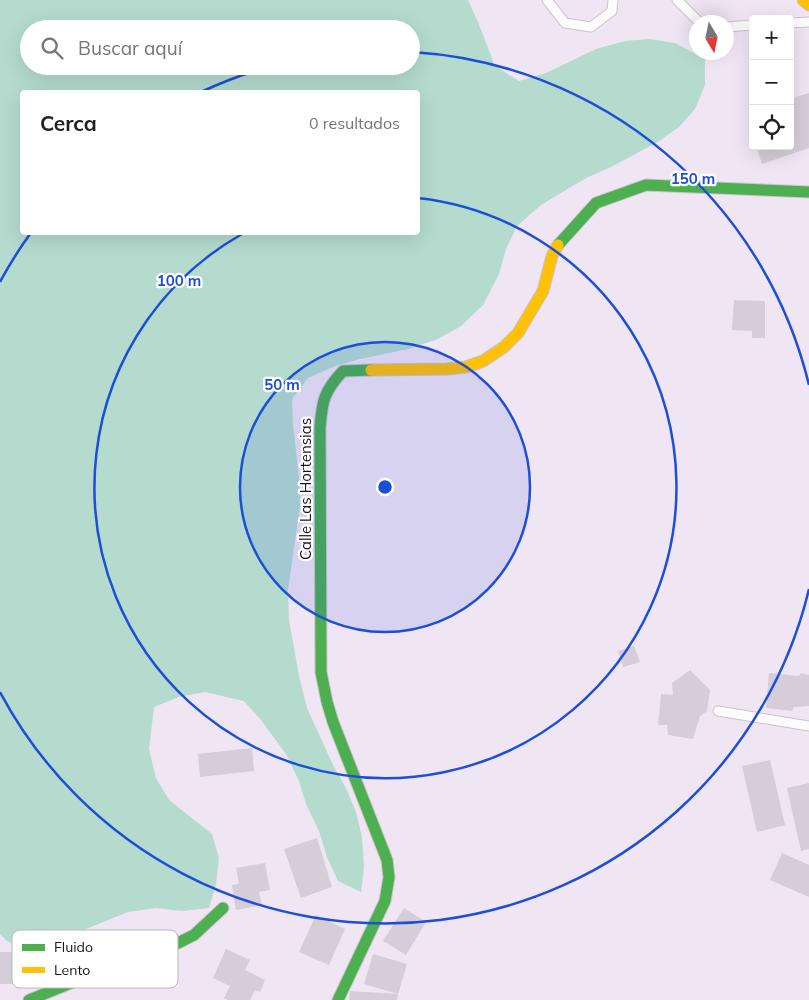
<!DOCTYPE html>
<html lang="es">
<meta charset="utf-8">
<style>
:root{--surface:#fff;--page:#f2f2f2;--text:#202124;--muted:#757577;--line:#e0e0e0}
body{margin:0;font-family:Mulish,sans-serif;background:var(--page);color:var(--text)}
.controls{position:absolute;right:15px;top:15px;display:grid;overflow:hidden;border-radius:5px;box-shadow:0 5px 20px #0002}
.controls button{width:45px;height:45px;display:grid;place-items:center;padding:0;border:0;border-bottom:1px solid var(--line);background:var(--surface);color:var(--text);font:25px sans-serif}
.compass{position:absolute;left:689px;top:15px;width:45px;height:45px;border-radius:50%;background:var(--surface);box-shadow:0 5px 20px #0002;rotate:170deg}
.list{margin:0;padding:0;list-style:none}
h2{display:flex;justify-content:space-between;align-items:center;height:65px;margin:0;padding:0 20px;font-size:21px}
h2 small{font-size:16px;font-weight:400;color:var(--muted)}
.icon{flex:none;width:28px;height:28px;fill:none;stroke:currentColor;stroke-width:2;stroke-linecap:round;stroke-linejoin:round}
.map{position:relative;flex:none;width:809px;height:1000px;overflow:hidden}
.search{position:absolute;background:var(--surface);box-shadow:0 5px 20px #0002;left:20px;top:20px;width:400px;height:55px;display:flex;align-items:center;gap:12px;box-sizing:border-box;padding:0 18px;border-radius:28px;color:var(--muted);font-size:19px}
.panel{position:absolute;background:var(--surface);box-shadow:0 5px 20px #0002;left:20px;top:90px;width:400px;height:145px;border-radius:5px}
.map>svg:first-child{display:block}
</style>
<div class="map">
<svg width="809" height="1000" viewBox="0 0 809 1000">
<rect width="100%" height="100%" fill="#efe5f3"/>
<!-- green -->
<path fill="#b4dbce" fill-rule="evenodd" d="M0,0h468l10,22 17,44 24,15 27,-8 50,-24 29,-8 24,-2 26,4 30,16v26l-10,24 -16,18 -23,16 -45,24 -25,11 -45,27 -24,21 -11,23 -7,25 -16,31 -22,21 -23,13 -30,10 -48,10 -25,7 -27,12 -16,21 1,26 6,53 1,28 -12,84 1,30 10,56 8,32 26,57 14,25 9,22 6,25 2,30 -3,25 -23,-11 -11,-24 -8,-26 -13,-27 -7,-23 -13,-27 -25,-34 -17,-19 -39,-9 -26,5 -25,10 -5,42 7,29 13,22 43,34 7,24 -3,26 -7,24 -27,3 -26,-3 -28,4 -47,19 -25,12 -27,8 -22,-10 -7,-7zM29,29h382v37h-382zM22,92h396v140h-396z"/>
<!-- building -->
<g fill="#d5cdd8">
<polygon points="809,93 809,148 762,164 756,146 790,146 790,99"/>
<polygon points="734,300 765,301 765,338 752,338 752,331 732,330"/>
<polygon points="634,646 640,662 623,667 618,651"/>
<polygon points="690,670 710,690 707,711 700,716 693,739 668,735 667,725 658,725 661,694 673,695 672,683"/>
<polygon points="769,673 799,676 801,673 809,675 809,706 794,707 792,711 766,708"/>
<polygon points="252,748 254,771 200,777 198,754"/>
<polygon points="770,760 785,825 757,832 742,766"/>
<polygon points="809,783 809,849 801,851 787,788"/>
<polygon points="317,838 332,887 301,898 284,849"/>
<polygon points="782,853 809,865 809,897 770,880"/>
<polygon points="265,863 270,890 259,892 262,905 236,910 232,885 239,884 236,868"/>
<polygon points="404,908 426,922 406,955 383,941"/>
<polygon points="316,915 345,929 329,965 299,952"/>
<polygon points="100,929 112,960 75,974 63,943"/>
<polygon points="226,949 250,960 245,970 265,980 260,992 255,990 250,1000 228,1000 224,998 230,986 213,978"/>
<rect x="0" y="952" width="40" height="32"/>
<polygon points="373,954 407,964 398,994 364,984"/>
<polygon points="350,991 398,994 397,1000 349,1000"/>
</g>
<g fill="none" stroke-linecap="round" stroke-linejoin="round">
<defs>
<g id="lane">
<polyline points="547,0 565,23 591,27 612,11 613,0"/>
<polyline points="677,0 699,22"/>
<polyline points="790,23 809,22"/>
<polyline points="726,27 753,25"/>
<polyline points="718,711 809,726"/>
</g>
<g id="fast">
<polyline points="558,245 596,203 646,185 809,192"/>
<polyline points="29,1000 128,960 170,947 194,935 223,908"/>
<path d="M338,1000l47,-99 4,-24 -2,-17 -54,-138 -6,-20 -6,-30 -1,-244c2,-27 4,-37 23,-57l28,-1"/>
</g>
<g id="slow">
<polyline points="803,0 809,5"/>
<polyline points="371,370 447,369 466,367 483,361 504,347 518,333 543,291 552,256 558,245"/>
</g>
</defs>
<!-- lane casing -->
<use href="#lane" stroke="#cbc3ce" stroke-width="11"/>
<!-- fast casing -->
<use href="#fast" stroke="#cbc3ce" stroke-width="13"/>
<!-- slow casing -->
<use href="#slow" stroke="#cbc3ce" stroke-width="13"/>
<!-- lane -->
<use href="#lane" stroke="#fdfbfd" stroke-width="9"/>
<!-- fast -->
<use href="#fast" stroke="#4caf50" stroke-width="11"/>
<!-- slow -->
<use href="#slow" stroke="#ffc107" stroke-width="11"/>
</g>
<!-- distance rings -->
<circle cx="385" cy="487" r="145" fill="#1d4ed8" fill-opacity=".12"/>
<g fill="none" stroke="#1d4ed8" stroke-width="2.5">
<circle cx="385" cy="487" r="145"/>
<path d="M418 198A291 291 0 1 1 242 234"/>
<path d="M809 589A436 436 0 0 1 0 692M0 282A436 436 0 0 1 30 234M201 92A436 436 0 0 1 268 67M412 52A436 436 0 0 1 809 385"/>
</g>
<g text-anchor="middle" stroke-width="4.5" stroke-linejoin="round" paint-order="stroke">
<!-- street labels -->
<g font-size="15" fill="#18121a" stroke="#fff">
<text transform="translate(306 489) rotate(-90)" y="5">Calle Las Hortensias</text>
</g>
</g>
<!-- legend -->
<rect x="12" y="930" width="166" height="58" rx="8" fill="#fff" stroke="#bab8ba" stroke-width="1"/>
<rect x="22" y="944" width="23" height="7" fill="#4caf50"/>
<rect x="22" y="967" width="23" height="6" fill="#ffc107"/>
<g font-size="14" fill="#18121a">
<text x="54" y="952">Fluido</text>
<text x="54" y="975">Lento</text>
</g>
<circle cx="385" cy="487" r="8" fill="#1d4ed8" stroke="#fff" stroke-width="2.5"/>
<g font-size="15" text-anchor="middle" font-weight="bold" fill="#1d4ed8" stroke="#fff" stroke-width="4.5" stroke-linejoin="round" paint-order="stroke">
<text x="693" y="184">150 m</text>
<text x="179" y="286">100 m</text>
<text x="282" y="390">50 m</text>
</g>
</svg>
<div class="controls">
<button>+</button>
<button>−</button>
<button><svg class="icon" aria-label="locate" viewBox="0 0 24 24"><circle cx="12" cy="12" r="6"/><path d="M12 2v4M12 18v4M2 12h4M18 12h4"/></svg></button>
</div>
<svg class="compass" viewBox="-18 -18 36 36"><path d="M0-13l5 13h-10z" fill="#e53935"/><path d="M0 13l5-13h-10z" fill="#757577"/></svg>
<div class="search"><svg class="icon" aria-label="search" viewBox="0 0 24 24"><circle cx="10" cy="10" r="6"/><path d="M15 15l6 6"/></svg>Buscar aquí</div>
<section class="panel">
<h2>Cerca<small>0 resultados</small></h2>
<ul class="list">
</ul>
</section>
</div>
